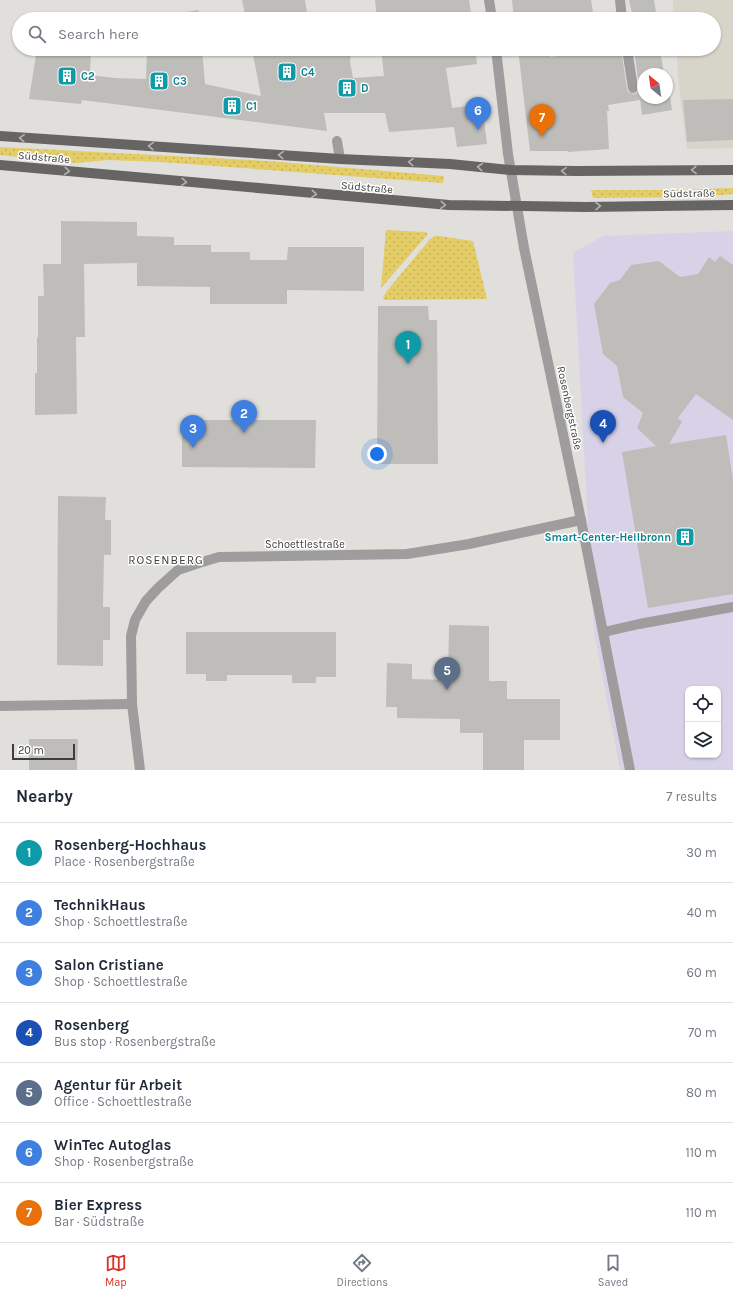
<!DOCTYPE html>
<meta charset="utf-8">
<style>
:root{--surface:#fff;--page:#f6f6f7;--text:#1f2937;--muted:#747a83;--line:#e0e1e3;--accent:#d93025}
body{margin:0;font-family:Karla,sans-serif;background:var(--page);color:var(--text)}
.controls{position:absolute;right:12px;bottom:12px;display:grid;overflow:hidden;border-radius:8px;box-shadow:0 1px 3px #0004}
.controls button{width:36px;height:36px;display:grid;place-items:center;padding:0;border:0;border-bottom:1px solid var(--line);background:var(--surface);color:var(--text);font:20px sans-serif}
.compass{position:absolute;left:637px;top:68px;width:36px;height:36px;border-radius:50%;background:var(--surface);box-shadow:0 1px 3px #0004;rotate:331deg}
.scale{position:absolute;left:12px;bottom:10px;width:63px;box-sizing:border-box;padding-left:4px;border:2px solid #3d3d3b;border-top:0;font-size:11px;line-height:14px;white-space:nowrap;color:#3d3d3b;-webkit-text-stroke:3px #fff;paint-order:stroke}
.you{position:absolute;left:377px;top:454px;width:14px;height:14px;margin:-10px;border:3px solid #fff;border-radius:50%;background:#1a73e8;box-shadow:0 0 0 6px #1a73e833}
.badge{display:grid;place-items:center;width:26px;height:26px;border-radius:50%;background:var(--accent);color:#fff;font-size:13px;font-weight:700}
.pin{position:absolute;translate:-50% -33px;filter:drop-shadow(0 1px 2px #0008)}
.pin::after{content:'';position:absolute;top:21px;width:14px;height:12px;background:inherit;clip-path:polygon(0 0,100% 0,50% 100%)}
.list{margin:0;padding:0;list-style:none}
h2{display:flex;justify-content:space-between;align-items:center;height:52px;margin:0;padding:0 16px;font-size:17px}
h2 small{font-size:13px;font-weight:400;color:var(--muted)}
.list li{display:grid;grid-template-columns:26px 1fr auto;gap:12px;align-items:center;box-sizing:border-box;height:60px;padding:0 16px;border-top:1px solid var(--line)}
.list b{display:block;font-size:15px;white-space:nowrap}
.list p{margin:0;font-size:13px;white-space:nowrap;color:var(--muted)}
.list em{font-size:13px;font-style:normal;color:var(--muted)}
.icon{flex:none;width:22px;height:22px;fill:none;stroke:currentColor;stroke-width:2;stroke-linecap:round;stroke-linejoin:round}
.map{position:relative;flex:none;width:733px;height:770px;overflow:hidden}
.search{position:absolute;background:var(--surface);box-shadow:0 1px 3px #0004;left:12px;right:12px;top:12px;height:44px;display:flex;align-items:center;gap:10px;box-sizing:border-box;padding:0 14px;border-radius:22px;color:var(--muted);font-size:15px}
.sheet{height:472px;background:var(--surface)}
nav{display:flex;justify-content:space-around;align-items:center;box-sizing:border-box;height:56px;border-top:1px solid var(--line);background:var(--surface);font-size:11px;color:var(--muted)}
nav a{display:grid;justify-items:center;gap:2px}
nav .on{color:var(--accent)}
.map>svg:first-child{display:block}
</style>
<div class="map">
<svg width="733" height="770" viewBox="0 0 733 770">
<defs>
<pattern id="grass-dots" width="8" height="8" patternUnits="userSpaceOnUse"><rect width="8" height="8" fill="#e4cd66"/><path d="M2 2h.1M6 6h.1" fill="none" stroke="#c4b159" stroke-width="1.8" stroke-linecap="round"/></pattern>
</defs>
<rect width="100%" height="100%" fill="#e0dfdc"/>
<!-- commercial -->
<path fill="#d7d2e8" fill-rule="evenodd" d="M733,231v539h-113l-26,-138 -21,-379 30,-17zM688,689h30v66h-30z"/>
<!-- built -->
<polygon fill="#d7d5ca" points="673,0 733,0 733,148 687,149 680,95 676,49 714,49 714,19 674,19"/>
<!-- grass -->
<g fill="url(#grass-dots)">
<polygon points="0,147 268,161 444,176 443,183 161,162 109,160 76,163 0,155"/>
<polygon points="733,188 733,194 693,197 593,198 591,190 682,190"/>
<polygon points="386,230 425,232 428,234 381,288"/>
<polygon points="435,236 439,236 473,241 487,299 384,300 383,298 386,292 430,239"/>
</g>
<!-- building -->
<g fill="#bebdba">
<polygon points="242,0 305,0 308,19 246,19"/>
<polygon points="375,0 469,0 472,19 377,19"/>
<polygon points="512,0 591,0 594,19 514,19"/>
<polygon points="629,0 654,0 657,19 628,19 628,13 632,13"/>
<polygon points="198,10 199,19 149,19"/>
<polygon points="37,49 91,49 90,75 115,78 146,79 147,49 202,49 205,84 261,96 252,49 351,49 350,62 353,78 384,76 381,49 475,49 477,64 446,68 452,108 482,104 487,144 457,147 454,127 389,132 385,113 324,113 327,131 82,100 81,104 29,99"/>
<polygon points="518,49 549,49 550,57 602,50 601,49 621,49 627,89 628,92 634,94 637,93 639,87 634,49 660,49 664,74 643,74 643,98 667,98 667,90 669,90 672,110 642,115 640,100 608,105 609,111 607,111 609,149 568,152 568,151 530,151"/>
<polygon points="733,99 733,140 687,142 683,100"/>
<polygon points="61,221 137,222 137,236 174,237 174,245 211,245 211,252 250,252 250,260 287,260 288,247 364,247 364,291 287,290 287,304 210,304 210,287 137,286 137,263 84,264 85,337 76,337 77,414 35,415 35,373 37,373 37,337 38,338 38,296 44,296 43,264 61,264"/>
<polygon points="720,256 733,265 733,420 696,394 678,418 682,422 669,444 726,435 733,480 733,594 648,608 622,452 656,446 637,428 643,413 623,397 617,366 603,354 594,304 610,283 620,280 631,265 659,261 680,277 698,274 709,257 715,262"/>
<polygon points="378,306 428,306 429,320 437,320 438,464 377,464"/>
<polygon points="182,420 316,420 315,468 182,467"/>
<polygon points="58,496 106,497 105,520 111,520 111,555 104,555 103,607 110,607 110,640 103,640 103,666 57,665"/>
<polygon points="449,625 489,626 489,681 507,681 507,699 560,699 560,740 524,740 524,770 483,770 483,733 460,733 460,719 397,718 397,707 386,707 387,663 412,664 412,679 448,680"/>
<polygon points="186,632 336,632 336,677 316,677 316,683 292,683 292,675 227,675 227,681 206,681 206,674 186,674"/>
<polygon points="29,739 78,739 77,770 29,770"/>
</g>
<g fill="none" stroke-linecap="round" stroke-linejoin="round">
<!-- minor -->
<g stroke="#9e9c9c" stroke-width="10">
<polyline points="489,0 492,19"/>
<polyline points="620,0 622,19"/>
<polyline points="496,49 508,154 524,248 581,520 630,770"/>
<polyline points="627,49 633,88"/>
<polyline points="337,141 340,159"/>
<polyline points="604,632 639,624 733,607"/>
<polyline points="0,706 132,704"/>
<polyline points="140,770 132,704 131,636 135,620 146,601 158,588 178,570 199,563 219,557 407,554 469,544 581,520"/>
</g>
<!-- major -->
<g stroke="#676464" stroke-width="10">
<polyline points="0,136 340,159 450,164 511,170 576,171 733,170"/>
<polyline points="0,165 449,205 585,207 733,205"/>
</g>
</g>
<!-- one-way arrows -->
<defs><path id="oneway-chevron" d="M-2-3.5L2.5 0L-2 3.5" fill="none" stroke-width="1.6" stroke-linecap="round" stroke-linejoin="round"/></defs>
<g stroke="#b3b2b2">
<use href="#oneway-chevron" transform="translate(22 138) rotate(-176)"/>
<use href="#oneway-chevron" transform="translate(151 146) rotate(-176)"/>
<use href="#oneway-chevron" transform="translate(281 155) rotate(-176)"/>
<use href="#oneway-chevron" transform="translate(411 162) rotate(-177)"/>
<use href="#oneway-chevron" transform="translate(480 167) rotate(-175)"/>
<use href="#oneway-chevron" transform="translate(694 170) rotate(179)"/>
<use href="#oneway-chevron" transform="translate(67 171) rotate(5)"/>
<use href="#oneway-chevron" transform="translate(564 171) rotate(-178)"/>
<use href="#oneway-chevron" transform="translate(184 182) rotate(5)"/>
<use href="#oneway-chevron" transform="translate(314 194) rotate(5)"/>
<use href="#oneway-chevron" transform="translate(443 205) rotate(4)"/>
<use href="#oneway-chevron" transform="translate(598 206) rotate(-1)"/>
</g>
<!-- icons -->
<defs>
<symbol id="building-square" viewBox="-11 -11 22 22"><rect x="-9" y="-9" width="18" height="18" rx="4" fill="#0f9aa8" stroke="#fff"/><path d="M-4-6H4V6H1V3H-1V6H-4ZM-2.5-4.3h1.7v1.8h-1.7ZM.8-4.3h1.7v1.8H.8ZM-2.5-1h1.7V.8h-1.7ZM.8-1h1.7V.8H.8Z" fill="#fff"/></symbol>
</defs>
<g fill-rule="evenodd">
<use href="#building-square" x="276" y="61" width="22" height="22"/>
<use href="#building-square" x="56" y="65" width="22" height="22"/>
<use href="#building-square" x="148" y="70" width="22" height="22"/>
<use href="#building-square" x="336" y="77" width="22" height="22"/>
<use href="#building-square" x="221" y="95" width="22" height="22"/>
<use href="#building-square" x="674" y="526" width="22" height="22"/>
</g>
<g text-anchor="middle" stroke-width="3" stroke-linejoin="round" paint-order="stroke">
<!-- culture labels -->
<g font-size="11" font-weight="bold" fill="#0d838f" stroke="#fff" text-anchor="start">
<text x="301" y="76">C4</text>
<text x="81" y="80">C2</text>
<text x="173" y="85">C3</text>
<text x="361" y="92">D</text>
<text x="246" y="110">C1</text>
<text x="671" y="541" text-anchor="end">Smart-Center-Heilbronn</text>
</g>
<!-- street labels -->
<g font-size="11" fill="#3d3d3b" stroke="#fff">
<text transform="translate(44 157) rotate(5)" y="4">Südstraße</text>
<text transform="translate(367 187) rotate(5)" y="4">Südstraße</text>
<text transform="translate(689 193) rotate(-1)" y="4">Südstraße</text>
<text transform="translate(570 408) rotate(78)" y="4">Rosenbergstraße</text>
<text x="305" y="548">Schoettlestraße</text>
</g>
<!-- neighbourhood labels -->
<g font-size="12" letter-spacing="1" fill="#3d3d3b" stroke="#fff">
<text x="166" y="564">ROSENBERG</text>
</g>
</g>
</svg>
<div class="controls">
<button><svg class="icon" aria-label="locate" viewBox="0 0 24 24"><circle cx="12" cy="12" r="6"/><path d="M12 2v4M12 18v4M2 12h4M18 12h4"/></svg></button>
<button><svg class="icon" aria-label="layers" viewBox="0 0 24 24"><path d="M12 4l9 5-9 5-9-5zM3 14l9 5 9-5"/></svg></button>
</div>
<svg class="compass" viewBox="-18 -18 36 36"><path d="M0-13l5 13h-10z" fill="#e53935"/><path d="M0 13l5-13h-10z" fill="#747a83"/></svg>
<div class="scale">20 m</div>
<div class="you"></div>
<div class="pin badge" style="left:408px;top:364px;background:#0f9aa8">1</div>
<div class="pin badge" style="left:244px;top:433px;background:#3f7fe0">2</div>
<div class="pin badge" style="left:193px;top:448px;background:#3f7fe0">3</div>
<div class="pin badge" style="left:603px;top:443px;background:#1a4fb4">4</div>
<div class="pin badge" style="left:447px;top:690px;background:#5c6f8a">5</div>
<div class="pin badge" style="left:478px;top:130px;background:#3f7fe0">6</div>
<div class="pin badge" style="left:542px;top:137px;background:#e8710a">7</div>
<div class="search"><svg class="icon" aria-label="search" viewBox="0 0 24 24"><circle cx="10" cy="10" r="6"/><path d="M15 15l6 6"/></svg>Search here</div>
</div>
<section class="sheet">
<h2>Nearby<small>7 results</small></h2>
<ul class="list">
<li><span class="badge" style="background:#0f9aa8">1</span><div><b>Rosenberg-Hochhaus</b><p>Place · Rosenbergstraße</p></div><em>30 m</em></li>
<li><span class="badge" style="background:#3f7fe0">2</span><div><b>TechnikHaus</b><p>Shop · Schoettlestraße</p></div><em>40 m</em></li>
<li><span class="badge" style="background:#3f7fe0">3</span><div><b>Salon Cristiane</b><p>Shop · Schoettlestraße</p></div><em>60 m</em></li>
<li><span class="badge" style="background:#1a4fb4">4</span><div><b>Rosenberg</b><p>Bus stop · Rosenbergstraße</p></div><em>70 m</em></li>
<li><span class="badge" style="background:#5c6f8a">5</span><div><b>Agentur für Arbeit</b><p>Office · Schoettlestraße</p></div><em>80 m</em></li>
<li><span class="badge" style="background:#3f7fe0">6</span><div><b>WinTec Autoglas</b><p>Shop · Rosenbergstraße</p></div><em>110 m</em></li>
<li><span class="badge" style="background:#e8710a">7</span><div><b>Bier Express</b><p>Bar · Südstraße</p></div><em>110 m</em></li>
</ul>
</section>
<nav>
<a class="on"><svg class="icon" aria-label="map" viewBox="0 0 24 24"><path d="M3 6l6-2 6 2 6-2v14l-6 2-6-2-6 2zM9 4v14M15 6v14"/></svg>Map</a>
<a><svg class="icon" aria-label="directions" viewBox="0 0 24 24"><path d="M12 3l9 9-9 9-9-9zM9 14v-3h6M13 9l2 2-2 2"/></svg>Directions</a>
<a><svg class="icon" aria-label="saved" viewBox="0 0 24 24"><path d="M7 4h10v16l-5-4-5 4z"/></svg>Saved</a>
</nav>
